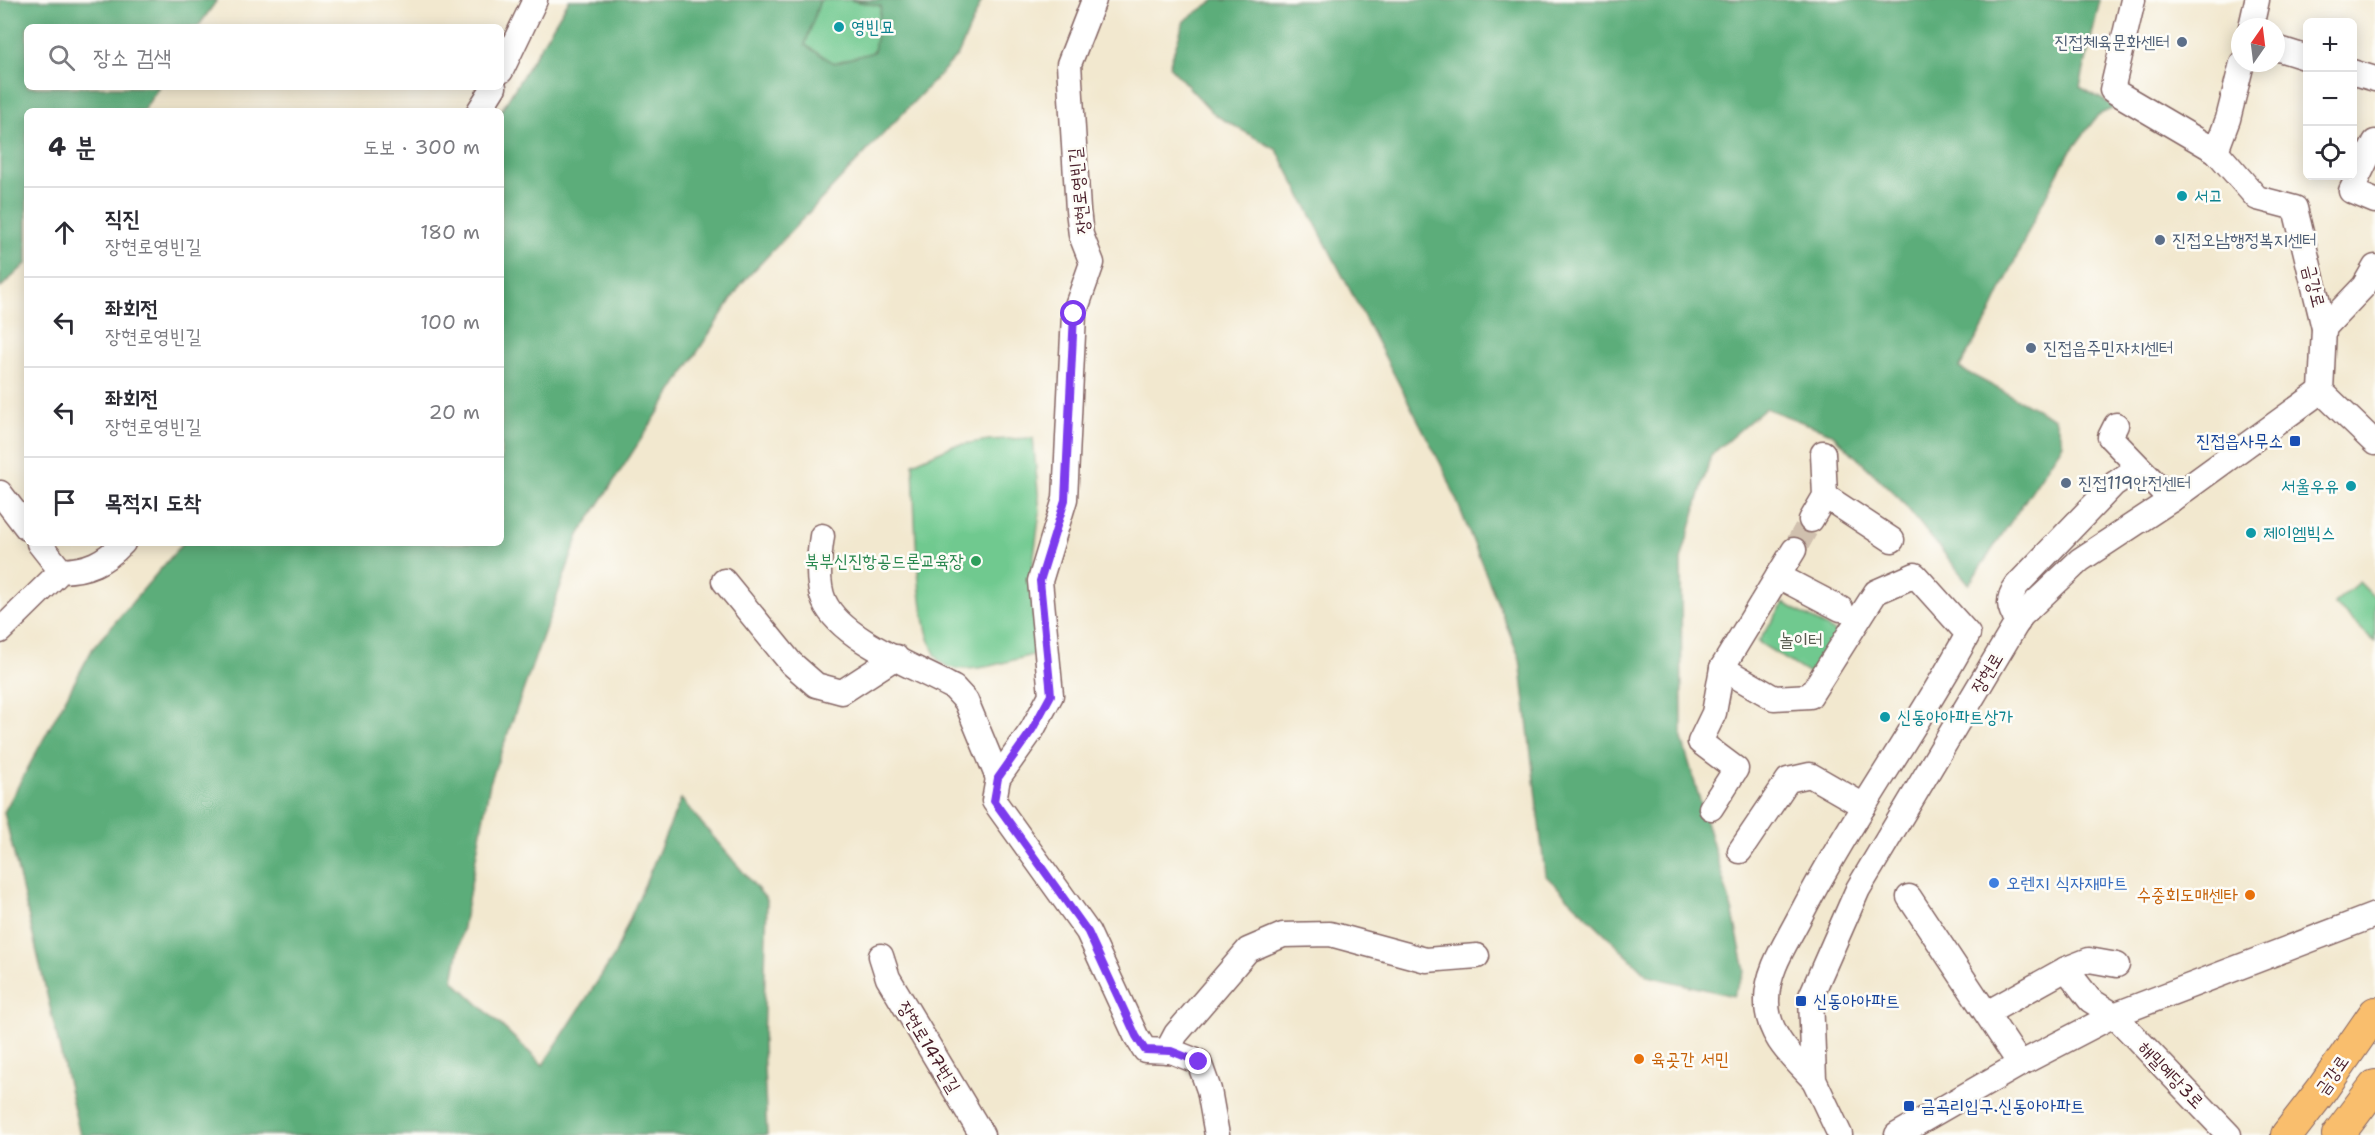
<!DOCTYPE html>
<html lang="ko">
<meta charset="utf-8">
<style>
:root{--surface:#fff;--page:#f2f2f3;--text:#2b2b33;--muted:#7c7c81;--line:#e1e1e2}
body{margin:0;font-family:"Shantell Sans","Poor Story",sans-serif;background:var(--page);color:var(--text)}
.controls{position:absolute;right:18px;top:18px;display:grid;overflow:hidden;border-radius:9px;box-shadow:0 3px 15px #0003}
.controls button{width:54px;height:54px;display:grid;place-items:center;padding:0;border:0;border-bottom:2px solid var(--line);background:var(--surface);color:var(--text);font:30px sans-serif}
.compass{position:absolute;left:2231px;top:18px;width:54px;height:54px;border-radius:50%;background:var(--surface);box-shadow:0 3px 15px #0003;rotate:14deg}
.stop{position:absolute;width:18px;height:18px;margin:-14px;border:4px solid #7c3aed;border-radius:50%;background:#fff}
.stop.end{background:#7c3aed;border-color:#fff;box-shadow:0 2px 6px #0008}
.list{margin:0;padding:0;list-style:none}
h2{display:flex;justify-content:space-between;align-items:center;height:78px;margin:0;padding:0 24px;font-size:26px}
h2 small{font-size:20px;font-weight:400;color:var(--muted)}
.list li{display:grid;grid-template-columns:39px 1fr auto;gap:18px;align-items:center;box-sizing:border-box;height:90px;padding:0 24px;border-top:2px solid var(--line)}
.list b{display:block;font-size:22px;white-space:nowrap}
.list p{margin:0;font-size:20px;white-space:nowrap;color:var(--muted)}
.list em{font-size:20px;font-style:normal;color:var(--muted)}
.icon{flex:none;width:33px;height:33px;fill:none;stroke:currentColor;stroke-width:2;stroke-linecap:round;stroke-linejoin:round}
.map{position:relative;flex:none;width:2375px;height:1135px;overflow:hidden}
.search{position:absolute;background:var(--surface);box-shadow:0 3px 15px #0003;left:24px;top:24px;width:480px;height:66px;display:flex;align-items:center;gap:15px;box-sizing:border-box;padding:0 21px;border-radius:9px;color:var(--muted);font-size:22px}
.panel{position:absolute;background:var(--surface);box-shadow:0 3px 15px #0003;left:24px;top:108px;width:480px;height:438px;border-radius:9px}
.map>svg:first-child{display:block}
</style>
<div class="map">
<svg width="2375" height="1135" viewBox="0 0 2375 1135">
<rect width="100%" height="100%" fill="#fdfcf7"/>
<filter id="ink" filterUnits="userSpaceOnUse"><feTurbulence type="fractalNoise" baseFrequency=".0167" numOctaves="2"/><feDisplacementMap in="SourceGraphic" scale="12" xChannelSelector="R" yChannelSelector="G"/><feConvolveMatrix kernelMatrix="1 2 1 2 8 2 1 2 1" color-interpolation-filters="sRGB"/></filter>
<filter id="wash" filterUnits="userSpaceOnUse"><feTurbulence type="fractalNoise" baseFrequency=".008" numOctaves="4" result="noise"/><feDisplacementMap in="SourceGraphic" scale="24" xChannelSelector="R" yChannelSelector="G"/><feGaussianBlur stdDeviation="1.35" result="paint"/><feColorMatrix in="noise" values="0 0 0 0 0 0 0 0 0 0 0 0 0 0 0 0 0 1.4 0 .05"/><feComposite in="paint" operator="in"/></filter>
<g filter="url(#wash)">
<rect width="100%" height="100%" fill="#f2e8cf"/>
<!-- green -->
<g fill="#70c98f" stroke="#5d745d" stroke-width="1.5">
<polygon points="820,0 850,0 881,6 874,52 833,63 805,45"/>
<path d="M1033,438l7,74 -9,66 5,76c-22,5 -73,24 -93,10 -29,-21 -28,-163 -30,-201l39,-17 37,-6z"/>
<polygon points="2359,582 2375,598 2375,642 2334,603"/>
<polygon points="1784,603 1837,633 1814,677 1758,642"/>
</g>
<!-- forest -->
<g fill="#5cad7a" stroke="#536652" stroke-width="1.5">
<polygon points="0,0 217,0 198,27 27,27 27,87 159,87 143,111 27,111 27,263 0,288"/>
<polygon points="569,0 820,0 805,45 834,63 874,52 881,6 850,0 982,0 958,55 742,283 579,535 490,783 453,980 543,1065 614,956 681,799 767,900 763,1045 767,1135 80,1135 4,812 93,648 183,543 501,543 501,111"/>
<polygon points="1215,0 2100,0 2080,87 2116,107 2098,115 2067,156 2037,213 1988,319 1959,368 2055,419 2063,444 1969,584 1900,499 1831,433 1765,408 1711,455 1681,560 1682,739 1733,913 1745,971 1733,996 1648,976 1545,875 1520,659 1446,474 1277,150 1215,115 1169,66 1184,21"/>
</g>
</g>
<g filter="url(#ink)">
<g fill="none" stroke-linecap="round" stroke-linejoin="round">
<!-- minor-tunnel -->
<polyline stroke="#d0c0ae" stroke-width="24" stroke-dasharray="24 12" stroke-linecap="butt" points="1794,550 1811,520"/>
<defs>
<g id="minor">
<polyline points="1094,0 1069,64 1078,210 1081,235 1092,263 1074,314 1065,499 1040,581 1051,695 1032,730 998,778 994,801 1088,932 1136,1036 1145,1050 1171,1051 1199,1062 1209,1090 1217,1135"/>
<polyline points="2133,0 2112,90 2216,151 2228,119 2242,63"/>
<polyline points="2251,27 2257,0"/>
<polyline points="2276,48 2308,58"/>
<polyline points="501,71 535,0"/>
<polyline points="2352,72 2375,79"/>
<polyline points="479,111 494,87"/>
<polyline points="2375,142 2351,191 2375,201"/>
<polyline points="2216,151 2257,198 2295,208 2324,328 2321,391 2375,443"/>
<polyline points="2324,328 2364,286 2375,267"/>
<polyline points="2116,425 2110,437 2171,500"/>
<polyline points="0,493 27,528"/>
<polyline points="1825,496 1892,540"/>
<polyline points="1811,520 1825,496 1823,453"/>
<path d="M822,536c-3,19 -6,46 2,65 18,40 93,66 130,87l12,13 32,77"/>
<polyline points="39,543 61,571"/>
<polyline points="1778,576 1794,550"/>
<polyline points="724,581 791,663 816,685 842,692 896,657"/>
<path d="M2018,622c-10,-15 -11,-23 -1,-37l97,-101 24,-16"/>
<path d="M0,631l61,-60c27,-1 43,-8 62,-28"/>
<polyline points="1711,808 1736,769 1700,742 1714,713 1722,668"/>
<polyline points="1740,851 1788,780 1810,775 1864,806"/>
<polyline points="1909,897 2020,1064"/>
<polyline points="881,956 888,978 982,1135"/>
<polyline points="2066,969 2089,960 2117,965"/>
<polyline points="1987,1013 2066,969 2090,1000 2114,1015 2229,1135"/>
<polyline points="1167,1051 1176,1034 1248,950 1283,935 1330,934 1426,960 1477,956"/>
<path d="M1814,1080c-22,-23 -48,-46 -47,-80 0,-29 18,-55 31,-80 51,-99 117,-188 170,-286l-53,-59 -39,17 -66,104 -36,2 -52,-30 56,-92 63,33"/>
<polyline points="1840,1135 1814,1080 1811,996 1858,889 2021,616 2080,560 2171,500 2321,391"/>
<polyline points="1897,1135 2020,1064 2114,1015 2375,915"/>
</g>
<g id="major">
<polyline points="2287,1135 2321,1091 2375,1013"/>
<polyline points="2338,1135 2375,1086"/>
</g>
</defs>
<!-- minor casing -->
<use href="#minor" stroke="#856564" stroke-width="27"/>
<!-- major casing -->
<use href="#major" stroke="#856564" stroke-width="34"/>
<!-- minor -->
<use href="#minor" stroke="#fff" stroke-width="24"/>
<!-- major -->
<use href="#major" stroke="#f9be6d" stroke-width="32"/>
</g>
</g>
<g fill="none" stroke-linecap="round" stroke-linejoin="round" filter="url(#ink)">
<!-- route -->
<polyline stroke="#7c3aed" stroke-width="8" points="1074,314 1065,500 1040,581 1051,695 1032,730 998,778 994,801 1088,932 1136,1036 1145,1050 1171,1051 1199,1062"/>
</g>
<!-- markers -->
<g fill="#0f9aa8" stroke="#fdfcf7" stroke-width="2">
<circle cx="839" cy="27" r="6"/>
<circle cx="2182" cy="196" r="6"/>
<circle cx="2351" cy="486" r="6"/>
<circle cx="2251" cy="533" r="6"/>
<circle cx="1885" cy="717" r="6"/>
</g>
<g fill="#5c6f8a" stroke="#fdfcf7" stroke-width="2">
<circle cx="2182" cy="42" r="6"/>
<circle cx="2160" cy="240" r="6"/>
<circle cx="2031" cy="348" r="6"/>
<circle cx="2066" cy="483" r="6"/>
</g>
<g fill="#1a4fb4" stroke="#fdfcf7" stroke-width="2">
<rect x="2289" y="435" width="12" height="12" rx="3"/>
<rect x="1795" y="995" width="12" height="12" rx="3"/>
<rect x="1903" y="1100" width="12" height="12" rx="3"/>
</g>
<circle fill="#2e9e5b" stroke="#fdfcf7" stroke-width="2" cx="976" cy="561" r="6"/>
<circle fill="#3f7fe0" stroke="#fdfcf7" stroke-width="2" cx="1994" cy="883" r="6"/>
<g fill="#e8710a" stroke="#fdfcf7" stroke-width="2">
<circle cx="2250" cy="895" r="6"/>
<circle cx="1639" cy="1059" r="6"/>
</g>
<g text-anchor="middle" stroke-width="5" stroke-linejoin="round" paint-order="stroke">
<!-- culture labels -->
<g font-size="18" fill="#0d838f" stroke="#fdfcf7" text-anchor="start">
<text x="851" y="33">영빈묘</text>
<text x="2194" y="202">서고</text>
<text x="2339" y="492" text-anchor="end">서울우유</text>
<text x="2263" y="539">제이엠빅스</text>
<text x="1897" y="723">신동아아파트상가</text>
</g>
<!-- service labels -->
<g font-size="18" fill="#4e5e75" stroke="#fdfcf7" text-anchor="start">
<text x="2170" y="48" text-anchor="end">진접체육문화센터</text>
<text x="2172" y="246">진접오남행정복지센터</text>
<text x="2043" y="354">진접읍주민자치센터</text>
<text x="2078" y="489">진접119안전센터</text>
</g>
<!-- street labels -->
<g font-size="18" fill="#4a1f2b" stroke="#fdfcf7">
<text transform="translate(1079 191) rotate(-96)" y="6">장현로영빈길</text>
<text transform="translate(2314 286) rotate(76)" y="6">금강로</text>
<text transform="translate(1987 673) rotate(-59)" y="6">장현로</text>
<text transform="translate(929 1047) rotate(59)" y="6">장현로147번길</text>
<text transform="translate(2171 1075) rotate(46)" y="6">해밀예당3로</text>
<text transform="translate(2332 1075) rotate(-55)" y="6">금강로</text>
</g>
<!-- transit labels -->
<g font-size="18" fill="#164399" stroke="#fdfcf7" text-anchor="start">
<text x="2283" y="447" text-anchor="end">진접읍사무소</text>
<text x="1813" y="1007">신동아아파트</text>
<text x="1921" y="1112">금곡리입구.신동아아파트</text>
</g>
<!-- leisure labels -->
<g font-size="18" fill="#27864d" stroke="#fdfcf7" text-anchor="end">
<text x="964" y="567">북부신진항공드론교육장</text>
</g>
<!-- park labels -->
<g font-size="18" fill="#575a4e" stroke="#fdfcf7">
<text x="1801" y="646">놀이터</text>
</g>
<!-- shop labels -->
<g font-size="18" fill="#366cbe" stroke="#fdfcf7" text-anchor="start">
<text x="2006" y="889">오렌지 식자재마트</text>
</g>
<!-- food labels -->
<g font-size="18" fill="#c56008" stroke="#fdfcf7" text-anchor="end">
<text x="2238" y="901">수중회도매센타</text>
<text x="1651" y="1065" text-anchor="start">육곳간 서민</text>
</g>
</g>
</svg>
<div class="controls">
<button>+</button>
<button>−</button>
<button><svg class="icon" aria-label="locate" viewBox="0 0 24 24"><circle cx="12" cy="12" r="6"/><path d="M12 2v4M12 18v4M2 12h4M18 12h4"/></svg></button>
</div>
<svg class="compass" viewBox="-18 -18 36 36"><path d="M0-13l5 13h-10z" fill="#e53935"/><path d="M0 13l5-13h-10z" fill="#7c7c81"/></svg>
<div class="stop" style="left:1074px;top:314px"></div>
<div class="stop end" style="left:1199px;top:1062px"></div>
<div class="search"><svg class="icon" aria-label="search" viewBox="0 0 24 24"><circle cx="10" cy="10" r="6"/><path d="M15 15l6 6"/></svg>장소 검색</div>
<section class="panel">
<h2>4 분<small>도보 · 300 m</small></h2>
<ul class="list">
<li><svg class="icon" aria-label="ahead" viewBox="0 0 24 24"><path d="M12 20V5M6 11l6-6 6 6"/></svg><div><b>직진</b><p>장현로영빈길</p></div><em>180 m</em></li>
<li><svg class="icon" aria-label="left" viewBox="0 0 24 24"><path d="M17 20v-9H6M10 6l-5 5 5 5"/></svg><div><b>좌회전</b><p>장현로영빈길</p></div><em>100 m</em></li>
<li><svg class="icon" aria-label="left" viewBox="0 0 24 24"><path d="M17 20v-9H6M10 6l-5 5 5 5"/></svg><div><b>좌회전</b><p>장현로영빈길</p></div><em>20 m</em></li>
<li><svg class="icon" aria-label="arrive" viewBox="0 0 24 24"><path d="M6 21V4h12l-3 4 3 4H6"/></svg><div><b>목적지 도착</b></div></li>
</ul>
</section>
</div>
